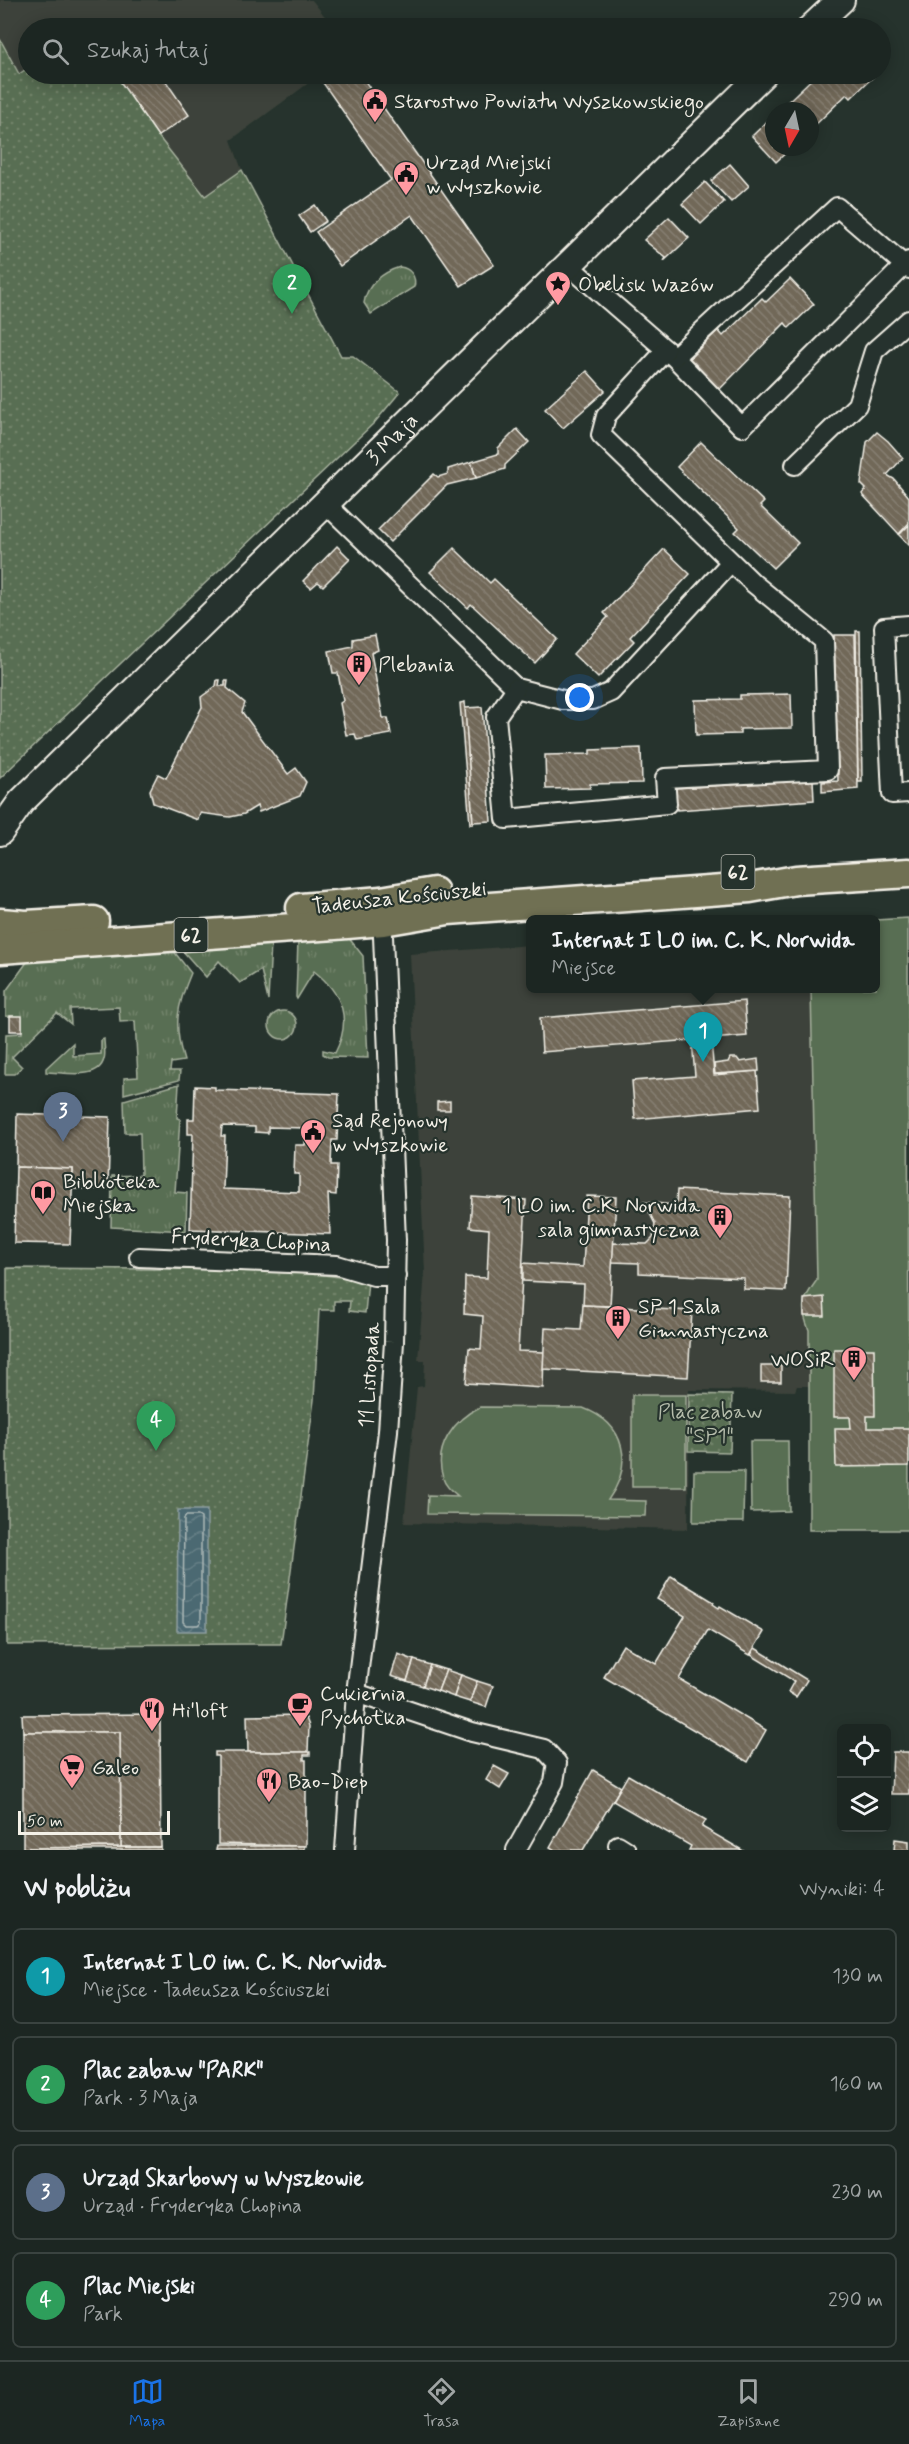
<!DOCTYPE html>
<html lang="pl">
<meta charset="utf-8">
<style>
:root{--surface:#1c2622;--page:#29322f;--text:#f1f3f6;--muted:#a0a5a5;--line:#3a4340;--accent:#1a73e8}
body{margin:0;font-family:Mynerve,sans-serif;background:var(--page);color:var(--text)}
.controls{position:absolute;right:18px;bottom:18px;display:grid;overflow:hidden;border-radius:9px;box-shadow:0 3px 15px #0003}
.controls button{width:54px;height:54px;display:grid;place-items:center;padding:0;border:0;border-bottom:2px solid var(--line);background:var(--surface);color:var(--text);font:30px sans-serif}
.compass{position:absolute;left:765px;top:102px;width:54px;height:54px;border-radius:50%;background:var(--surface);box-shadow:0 3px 15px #0003;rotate:189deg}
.scale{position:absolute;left:18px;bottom:15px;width:152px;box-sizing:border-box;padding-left:6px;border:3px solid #f4f1e8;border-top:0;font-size:16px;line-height:21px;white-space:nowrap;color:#f4f1e8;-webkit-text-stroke:4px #26332d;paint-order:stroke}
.you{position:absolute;left:580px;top:698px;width:21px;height:21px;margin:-15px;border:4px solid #fff;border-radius:50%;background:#1a73e8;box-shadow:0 0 0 9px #1a73e833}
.badge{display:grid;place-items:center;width:39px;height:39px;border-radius:50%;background:var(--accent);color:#fff;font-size:20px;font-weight:700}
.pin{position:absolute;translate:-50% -50px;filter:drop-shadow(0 2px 3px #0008)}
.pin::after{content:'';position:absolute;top:32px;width:21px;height:18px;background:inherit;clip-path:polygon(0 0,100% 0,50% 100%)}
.popup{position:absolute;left:526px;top:915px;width:354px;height:78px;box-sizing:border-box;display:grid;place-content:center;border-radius:9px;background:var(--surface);filter:drop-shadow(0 2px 4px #0005);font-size:20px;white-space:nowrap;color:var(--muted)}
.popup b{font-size:22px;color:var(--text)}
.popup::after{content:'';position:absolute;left:50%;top:100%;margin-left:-12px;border:12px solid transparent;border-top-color:var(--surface)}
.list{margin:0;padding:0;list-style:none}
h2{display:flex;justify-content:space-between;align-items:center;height:78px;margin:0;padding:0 24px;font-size:26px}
h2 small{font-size:20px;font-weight:400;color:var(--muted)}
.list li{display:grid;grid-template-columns:39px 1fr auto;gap:18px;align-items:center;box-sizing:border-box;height:96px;margin:0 12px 12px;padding:0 12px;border:2px solid var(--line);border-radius:9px}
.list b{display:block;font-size:22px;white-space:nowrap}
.list p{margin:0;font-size:20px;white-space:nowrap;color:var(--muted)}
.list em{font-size:20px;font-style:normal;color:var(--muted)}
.icon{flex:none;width:33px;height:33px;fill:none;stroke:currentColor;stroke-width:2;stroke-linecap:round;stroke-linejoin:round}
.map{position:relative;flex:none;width:909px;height:1850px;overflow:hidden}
.search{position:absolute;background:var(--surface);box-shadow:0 3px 15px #0003;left:18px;right:18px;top:18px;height:66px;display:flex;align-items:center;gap:15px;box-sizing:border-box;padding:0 21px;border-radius:33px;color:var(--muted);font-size:22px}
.sheet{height:510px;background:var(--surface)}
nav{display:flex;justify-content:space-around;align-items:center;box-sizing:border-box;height:84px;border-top:2px solid var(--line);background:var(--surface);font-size:16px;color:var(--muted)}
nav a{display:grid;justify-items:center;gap:3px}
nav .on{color:var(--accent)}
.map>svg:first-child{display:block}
</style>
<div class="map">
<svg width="909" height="1850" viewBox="0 0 909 1850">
<defs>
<pattern id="grass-tufts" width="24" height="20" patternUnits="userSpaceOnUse" patternTransform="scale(1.5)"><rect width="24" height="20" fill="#596e52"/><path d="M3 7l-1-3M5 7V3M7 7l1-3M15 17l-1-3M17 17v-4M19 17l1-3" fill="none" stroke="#71836b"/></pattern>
<pattern id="park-dots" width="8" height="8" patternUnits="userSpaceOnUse" patternTransform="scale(1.5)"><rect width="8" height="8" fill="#596e52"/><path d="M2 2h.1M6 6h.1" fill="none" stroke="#71836b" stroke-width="1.8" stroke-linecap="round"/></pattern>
<pattern id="water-waves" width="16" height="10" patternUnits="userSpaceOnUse" patternTransform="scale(1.5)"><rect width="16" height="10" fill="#4b6972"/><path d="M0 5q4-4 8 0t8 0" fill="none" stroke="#667f86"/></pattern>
<pattern id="building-back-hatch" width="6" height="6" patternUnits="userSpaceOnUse" patternTransform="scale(1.5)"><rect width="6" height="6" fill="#716859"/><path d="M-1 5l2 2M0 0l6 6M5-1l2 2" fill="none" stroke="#867e71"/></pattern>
</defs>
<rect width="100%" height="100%" fill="#26332d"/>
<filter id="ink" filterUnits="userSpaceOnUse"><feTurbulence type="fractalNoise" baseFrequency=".0167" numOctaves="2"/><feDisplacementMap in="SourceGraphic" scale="12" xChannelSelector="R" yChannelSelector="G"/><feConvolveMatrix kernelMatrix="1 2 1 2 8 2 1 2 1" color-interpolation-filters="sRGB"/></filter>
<g filter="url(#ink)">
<!-- built -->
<g fill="#3c433a">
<polygon points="0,0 312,0 334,28 28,28 28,68 19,74 0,39"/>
<polygon points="115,74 321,74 231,140 242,170 205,196 158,136"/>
<polygon points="530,945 530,988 811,989 817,1280 804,1299 805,1320 809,1330 809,1386 797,1386 795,1391 689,1390 688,1529 404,1523 417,1387 424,1386 425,1360 418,1360 425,1272 410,954"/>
</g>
<!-- grass -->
<g fill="url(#grass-tufts)" stroke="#a6b09d" stroke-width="1.5">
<path d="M400,267c10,1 17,10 14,20l-43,27 -7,-11c2,-18 19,-31 36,-36z"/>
<path d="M348,937l15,19 5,102 -40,-1 -5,-3v-4l12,3c17,-33 8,-59 -21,-82l-17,28 -1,-2 2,-56z"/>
<polygon points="271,943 268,1000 261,970 240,983 219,961 206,977 181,949"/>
<path d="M172,949l19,24c-14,33 -18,52 -7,88l-13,2 -1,8h10l-1,9 -55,14v-16l14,-1 -3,-56 -15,1 -1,-15 -49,2 1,15 -14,-11 -45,44 10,10 -8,7h-9l1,-40 16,-1v-16l-16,-1v-25l24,-33z"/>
<circle cx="283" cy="1025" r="14"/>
<path d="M104,1039c0,7 2,14 0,20 -5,22 -41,13 -58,13v-4l27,-25v13l28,-2v-14z"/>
<polygon points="179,1084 177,1118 180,1119 175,1192 187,1193 186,1231 111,1227 112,1176 141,1175 140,1133 125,1133 124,1100"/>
</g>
<!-- park -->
<g fill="url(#park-dots)" stroke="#a6b09d" stroke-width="1.5">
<polygon points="0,39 19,74 28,68 28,74 115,74 158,136 205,196 242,170 341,356 353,356 400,392 375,422 0,778"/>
<polygon points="7,1268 288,1270 368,1281 365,1313 349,1311 350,1301 334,1301 334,1310 319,1310 314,1400 281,1644 7,1645"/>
<polygon points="689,1394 732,1395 730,1452 688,1451"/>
</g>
<!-- pitch -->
<g fill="#596e52" stroke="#a6b09d" stroke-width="1.5">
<path d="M908,918l1,612h-100v-200c-10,-24 -6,-31 8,-50l-6,-291 65,-1v-68z"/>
<rect x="632" y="1395" width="54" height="92"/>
<path d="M480,1407l103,1c43,16 51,56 25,92l38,1 -1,15 -218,-2 1,-19 30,1c-6,-5 -13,-10 -15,-18 -10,-30 11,-59 37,-71z"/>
<polygon points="750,1441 788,1441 789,1511 751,1512"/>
<polygon points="694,1471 744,1471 743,1522 693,1522"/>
</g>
<!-- water -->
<polygon fill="url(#water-waves)" stroke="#8f9fa1" stroke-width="1.5" points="178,1510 207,1510 207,1631 177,1631"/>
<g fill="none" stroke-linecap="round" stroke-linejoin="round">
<!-- shore -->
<polygon stroke="#b0bbb9" stroke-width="1.5" points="186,1516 198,1516 201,1518 201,1622 198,1625 186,1625 183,1622 184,1519"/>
</g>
<!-- building -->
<g fill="url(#building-back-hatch)" stroke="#f4f1e8" stroke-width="1.5" fill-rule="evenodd">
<polygon points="115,74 161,74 189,115 158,136"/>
<polygon points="330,74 360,74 494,265 461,286 412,215 340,266 316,232 391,180 321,80"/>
<polygon points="817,74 876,74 851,98 847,94 810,130 810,111 778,111"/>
<polygon points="774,115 774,147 792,147 776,162 752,136"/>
<polygon points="730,164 749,186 731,202 711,181"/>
<polygon points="705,182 724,202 701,224 682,204"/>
<polygon points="315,205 326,221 310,232 299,216"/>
<polygon points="669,217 689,238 664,261 666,258 644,240"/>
<polygon points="790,279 814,304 789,328 785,323 716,393 686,362 718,330 723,336 762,298 766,302"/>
<polygon points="587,371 605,391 563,428 545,409"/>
<polygon points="517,429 529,442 505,465 505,469 476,478 471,462 498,454 498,448"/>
<polygon points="877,432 888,441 903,458 887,475 894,479 909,497 909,523 899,534 862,494 866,489 861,484 867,442"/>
<polygon points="701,442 764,502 760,506 798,543 773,568 735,532 739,528 677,467"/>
<polygon points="471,462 476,478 447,485 390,542 378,530 434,474 438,477 448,474 448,469"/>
<polygon points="909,525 909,545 899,535"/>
<polygon points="337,546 350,559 323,586 318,582 311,588 303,581"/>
<polygon points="454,548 490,583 494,579 557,639 535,663 471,604 468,608 430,572"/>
<polygon points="664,549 690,574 630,637 634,641 598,678 573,654 608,617 604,613"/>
<polygon points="856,631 860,631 862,782 858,782"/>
<polygon points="375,635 378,650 371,653 383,718 388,718 391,734 357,740 355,734 346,735 340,703 343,701 338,673 333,673 329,651 353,646 353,639"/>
<polygon points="834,635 855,635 858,789 822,792 822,782 838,781"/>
<polygon points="217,680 220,680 219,686 225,686 225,681 228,681 227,688 245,703 242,712 288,774 296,768 306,782 300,796 259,812 257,806 244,814 230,817 200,813 198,820 153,803 150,790 158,774 166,778 202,707 201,697 216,686"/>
<polygon points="791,694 792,728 740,729 740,734 696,735 695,700 740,699 740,695"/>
<polygon points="465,702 473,824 470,824 460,703"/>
<polygon points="482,707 491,821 473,822 465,708"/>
<polygon points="641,748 642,783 590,784 590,788 546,789 545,755 590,754 590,750"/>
<polygon points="813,780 814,800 677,810 675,788"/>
<polygon points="744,1001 747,1036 711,1039 714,1075 757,1071 760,1108 635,1119 632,1081 695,1076 692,1040 542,1052 540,1018"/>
<rect x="10" y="1016" width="12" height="15"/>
<polygon points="730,1058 737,1058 740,1062 758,1059 759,1071 715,1074 714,1064 728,1062"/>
<path d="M195,1086l20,1v3l124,4 -2,46h-5l-1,25h6l-1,30 -8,-1 2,40 -140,-5 3,-95h-5v-15h6zM222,1126l33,1v5l13,1v-6l38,1 -1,17h-10l-1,29h5v18l-76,-3 2,-53h-4z"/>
<polygon points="450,1101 450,1110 437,1110 437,1102"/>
<polygon points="17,1114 110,1117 108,1189 72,1189 73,1169 16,1167"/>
<polygon points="16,1167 73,1169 70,1244 14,1243"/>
<polygon points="677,1190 790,1196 786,1291 744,1289 744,1278 639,1273 639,1263 612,1262 613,1243 647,1244 653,1238 655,1224 649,1212 642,1207 643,1202 676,1205"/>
<polygon points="472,1196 526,1200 518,1351 544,1352 543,1388 466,1383 469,1348 481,1349 483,1316 464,1314 465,1277 487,1278 489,1229 470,1227"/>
<polygon points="587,1196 616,1197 610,1306 583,1305 584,1284 523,1281 523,1263 583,1267"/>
<polygon points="824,1297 825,1316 804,1316 804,1299"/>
<polygon points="583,1305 692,1311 688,1377 543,1369 545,1328 581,1330"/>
<polygon points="834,1349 874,1349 875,1416 867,1416 867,1428 909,1428 909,1466 836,1467 835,1428 851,1428 850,1417 834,1417"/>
<rect x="761" y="1366" width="20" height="16"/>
<polygon points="671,1576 714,1602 713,1604 719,1608 720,1606 764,1632 750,1655 708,1630 679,1679 766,1730 748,1762 604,1677 623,1645 656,1664 685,1616 657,1599"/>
<polygon points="755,1648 807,1680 796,1697 788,1692 794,1681 751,1655"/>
<polygon points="398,1654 414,1660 407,1681 391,1676"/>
<polygon points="414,1660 430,1665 423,1686 407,1681"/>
<polygon points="430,1665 446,1670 438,1691 423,1686"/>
<polygon points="446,1670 461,1675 454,1697 438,1691"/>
<polygon points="461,1675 477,1681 470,1702 454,1697"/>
<polygon points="477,1681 493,1686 486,1707 470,1702"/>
<polygon points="160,1714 161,1847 121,1847 120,1732 23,1732 22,1715"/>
<polygon points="300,1715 306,1718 309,1726 308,1752 248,1752 247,1716"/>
<polygon points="23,1732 120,1732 121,1847 23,1848"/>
<polygon points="215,1752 310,1752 310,1755 304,1755 304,1760 306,1760 306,1846 218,1844 218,1756 215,1756"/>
<polygon points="893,1752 909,1752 909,1794 891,1794"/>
<polygon points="494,1766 509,1774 500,1789 486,1780"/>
<polygon points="593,1770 621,1787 583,1850 555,1850 550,1847"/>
<polygon points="628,1775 706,1820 702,1827 742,1850 689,1850 691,1846 613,1801"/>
<polygon points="895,1839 909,1841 909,1850 894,1850"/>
<polygon points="217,1846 304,1846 304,1849 216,1850"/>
<polygon points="161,1847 161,1850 23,1850 23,1848"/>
</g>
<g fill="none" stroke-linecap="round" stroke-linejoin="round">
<defs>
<g id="street">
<polyline points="568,265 674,357 742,427 909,261"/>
<polyline points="674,357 837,207 909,269"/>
<polyline points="795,465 857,405 874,351 909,320"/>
<polyline points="324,502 516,688 563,700 593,700 611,692 731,562"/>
<polyline points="909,625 884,627 892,794 909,793"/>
<polyline points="516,688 496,717 506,819 667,804 665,778 828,770 824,641 753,583 601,435 606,416 666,350"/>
<polyline points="139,1257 337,1265 374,1276 396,1276"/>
<polyline points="356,1693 472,1732 544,1749 557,1763 554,1782 516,1850"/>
<polyline points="618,1845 626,1850"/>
<polyline points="345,1850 356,1693 388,1431 394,1342 396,1240 382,913"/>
</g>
<g id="secondary">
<polyline points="811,28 841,0"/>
<path id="s1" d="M0,832l21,-30 742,-728"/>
</g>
<g id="primary">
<polyline points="301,908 381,901 434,892"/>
<polyline points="0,923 26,925 94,921"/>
<polyline points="0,949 335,925 383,921 448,910 750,888 796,880 909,873"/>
</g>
</defs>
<!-- street casing -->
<use href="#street" stroke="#f4f1e8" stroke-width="22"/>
<!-- secondary casing -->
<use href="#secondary" stroke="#f4f1e8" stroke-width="30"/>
<!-- primary casing -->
<use href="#primary" stroke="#f4f1e8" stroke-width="33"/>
<!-- street -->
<use href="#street" stroke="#26332d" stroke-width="18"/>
<!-- secondary -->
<use href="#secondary" stroke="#26332d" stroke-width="26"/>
<!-- primary -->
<use href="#primary" stroke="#706f52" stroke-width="28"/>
</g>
</g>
<!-- icons -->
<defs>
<symbol id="civic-pin" viewBox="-11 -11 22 30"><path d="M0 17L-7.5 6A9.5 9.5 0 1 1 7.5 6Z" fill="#ff9aa2" stroke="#26332d"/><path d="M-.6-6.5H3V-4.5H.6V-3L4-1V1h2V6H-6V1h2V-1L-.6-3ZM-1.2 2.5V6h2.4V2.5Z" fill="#111"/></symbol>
<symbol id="sight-pin" viewBox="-11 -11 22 30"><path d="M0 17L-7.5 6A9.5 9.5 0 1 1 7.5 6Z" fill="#ff9aa2" stroke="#26332d"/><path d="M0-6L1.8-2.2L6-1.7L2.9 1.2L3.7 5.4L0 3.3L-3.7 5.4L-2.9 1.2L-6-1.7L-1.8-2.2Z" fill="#111"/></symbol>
<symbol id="building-pin" viewBox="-11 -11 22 30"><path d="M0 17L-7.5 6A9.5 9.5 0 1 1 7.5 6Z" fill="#ff9aa2" stroke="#26332d"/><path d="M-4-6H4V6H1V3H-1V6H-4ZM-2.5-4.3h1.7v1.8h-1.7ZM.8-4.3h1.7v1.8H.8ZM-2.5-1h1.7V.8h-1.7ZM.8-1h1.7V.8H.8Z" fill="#111"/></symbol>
<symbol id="library-pin" viewBox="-11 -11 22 30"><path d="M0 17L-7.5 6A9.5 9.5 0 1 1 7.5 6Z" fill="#ff9aa2" stroke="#26332d"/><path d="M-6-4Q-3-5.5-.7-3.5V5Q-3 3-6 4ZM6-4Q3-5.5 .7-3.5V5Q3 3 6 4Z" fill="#111"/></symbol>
<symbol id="cafe-pin" viewBox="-11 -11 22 30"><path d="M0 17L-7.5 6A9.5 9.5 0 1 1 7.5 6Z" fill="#ff9aa2" stroke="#26332d"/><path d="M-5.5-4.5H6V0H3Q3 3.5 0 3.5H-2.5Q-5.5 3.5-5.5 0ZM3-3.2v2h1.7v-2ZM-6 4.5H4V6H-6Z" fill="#111"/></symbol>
<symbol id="restaurant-pin" viewBox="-11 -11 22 30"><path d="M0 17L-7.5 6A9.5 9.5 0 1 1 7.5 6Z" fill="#ff9aa2" stroke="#26332d"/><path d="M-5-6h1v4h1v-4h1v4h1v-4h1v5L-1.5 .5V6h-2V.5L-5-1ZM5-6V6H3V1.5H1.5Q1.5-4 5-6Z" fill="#111"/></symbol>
<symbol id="supermarket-pin" viewBox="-11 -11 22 30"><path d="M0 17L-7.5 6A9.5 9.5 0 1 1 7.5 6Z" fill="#ff9aa2" stroke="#26332d"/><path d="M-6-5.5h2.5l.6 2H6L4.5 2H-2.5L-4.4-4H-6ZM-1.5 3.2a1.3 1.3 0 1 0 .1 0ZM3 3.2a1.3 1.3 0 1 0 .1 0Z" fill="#111"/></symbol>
</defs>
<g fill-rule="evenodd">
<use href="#civic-pin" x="360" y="86" width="30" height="40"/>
<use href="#civic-pin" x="391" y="159" width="30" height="40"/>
<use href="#sight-pin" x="543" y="269" width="30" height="40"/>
<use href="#building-pin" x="344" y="649" width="30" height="40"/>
<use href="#civic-pin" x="298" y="1117" width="30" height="40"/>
<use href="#library-pin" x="28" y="1178" width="30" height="40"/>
<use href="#building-pin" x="705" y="1202" width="30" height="40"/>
<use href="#building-pin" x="603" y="1303" width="30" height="40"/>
<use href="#building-pin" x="839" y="1344" width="30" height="40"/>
<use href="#cafe-pin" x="285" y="1690" width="30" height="40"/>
<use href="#restaurant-pin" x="137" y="1695" width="30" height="40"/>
<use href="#supermarket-pin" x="57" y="1752" width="30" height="40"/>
<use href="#restaurant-pin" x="254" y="1766" width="30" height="40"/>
</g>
<g text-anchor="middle" stroke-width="4.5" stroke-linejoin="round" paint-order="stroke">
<!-- shield labels -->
<g fill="#26332d" stroke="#b6b8b0" stroke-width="1.5">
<rect x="721.5" y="855" width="33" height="34" rx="4.5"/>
<rect x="174.5" y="918" width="33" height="34" rx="4.5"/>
</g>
<g font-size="20" font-weight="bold" fill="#f4f1e8">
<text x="738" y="879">62</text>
<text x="191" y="942">62</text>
</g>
<!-- poi labels -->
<g font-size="21" fill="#f4f1e8" stroke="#26332d" text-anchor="start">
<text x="394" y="108">Starostwo Powiatu Wyszkowskiego</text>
<text x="426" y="169">Urząd Miejski<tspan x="426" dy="24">w Wyszkowie</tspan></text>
<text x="578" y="291">Obelisk Wazów</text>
<text x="378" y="671">Plebania</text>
<text x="332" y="1127">Sąd Rejonowy<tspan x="332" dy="24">w Wyszkowie</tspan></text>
<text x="63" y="1188">Biblioteka<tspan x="63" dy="24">Miejska</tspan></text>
<text x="700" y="1212" text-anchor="end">1 LO im. C.K. Norwida<tspan x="700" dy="24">sala gimnastyczna</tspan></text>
<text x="638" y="1313">SP 1 Sala<tspan x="638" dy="24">Gimnastyczna</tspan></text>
<text x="834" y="1366" text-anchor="end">WOSiR</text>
<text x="320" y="1700">Cukiernia<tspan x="320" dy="24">Pychotka</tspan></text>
<text x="172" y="1717">Hi'loft</text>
<text x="92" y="1774">Galeo</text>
<text x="288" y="1788">Bao-Diep</text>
</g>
<!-- street labels -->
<g font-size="21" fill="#f4f1e8" stroke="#26332d">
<text dy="7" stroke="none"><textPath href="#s1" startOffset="556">3 Maja</textPath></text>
<text transform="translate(399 897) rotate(-6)" y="7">Tadeusza Kościuszki</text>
<text transform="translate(251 1240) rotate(3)" y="7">Fryderyka Chopina</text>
<text transform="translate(369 1375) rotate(-86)" y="7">11 Listopada</text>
</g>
<!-- park labels -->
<g font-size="21" fill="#b6bdac" stroke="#26332d">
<text x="710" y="1418">Plac zabaw<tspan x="710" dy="24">"SP1"</tspan></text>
</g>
</g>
</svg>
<div class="controls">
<button><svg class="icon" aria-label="locate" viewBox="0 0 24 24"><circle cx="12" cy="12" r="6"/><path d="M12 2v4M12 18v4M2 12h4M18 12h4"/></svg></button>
<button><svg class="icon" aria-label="layers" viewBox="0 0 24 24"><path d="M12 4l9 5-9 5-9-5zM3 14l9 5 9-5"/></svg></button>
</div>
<svg class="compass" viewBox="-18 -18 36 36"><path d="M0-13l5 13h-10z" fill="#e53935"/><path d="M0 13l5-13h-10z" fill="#a0a5a5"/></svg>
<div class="scale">50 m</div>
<div class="you"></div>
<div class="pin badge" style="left:703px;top:1062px;background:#0f9aa8">1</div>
<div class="popup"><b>Internat I LO im. C. K. Norwida</b>Miejsce</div>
<div class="pin badge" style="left:292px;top:314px;background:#2e9e5b">2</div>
<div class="pin badge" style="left:63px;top:1142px;background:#5c6f8a">3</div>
<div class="pin badge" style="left:156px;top:1451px;background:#2e9e5b">4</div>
<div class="search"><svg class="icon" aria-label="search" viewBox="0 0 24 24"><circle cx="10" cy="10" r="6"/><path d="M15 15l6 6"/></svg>Szukaj tutaj</div>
</div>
<section class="sheet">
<h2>W pobliżu<small>Wyniki: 4</small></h2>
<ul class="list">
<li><span class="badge" style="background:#0f9aa8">1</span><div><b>Internat I LO im. C. K. Norwida</b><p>Miejsce · Tadeusza Kościuszki</p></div><em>130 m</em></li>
<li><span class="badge" style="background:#2e9e5b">2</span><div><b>Plac zabaw &quot;PARK&quot;</b><p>Park · 3 Maja</p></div><em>160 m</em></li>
<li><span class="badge" style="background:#5c6f8a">3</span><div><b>Urząd Skarbowy w Wyszkowie</b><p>Urząd · Fryderyka Chopina</p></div><em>230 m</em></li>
<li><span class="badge" style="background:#2e9e5b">4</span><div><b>Plac Miejski</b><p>Park</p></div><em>290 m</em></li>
</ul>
</section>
<nav>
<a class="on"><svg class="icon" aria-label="map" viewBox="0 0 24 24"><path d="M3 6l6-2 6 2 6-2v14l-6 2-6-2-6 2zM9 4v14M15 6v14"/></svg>Mapa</a>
<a><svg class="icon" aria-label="directions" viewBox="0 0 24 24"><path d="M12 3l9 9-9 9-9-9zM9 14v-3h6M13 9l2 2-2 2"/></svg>Trasa</a>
<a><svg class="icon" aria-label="saved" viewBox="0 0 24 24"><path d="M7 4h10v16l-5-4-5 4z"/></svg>Zapisane</a>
</nav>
